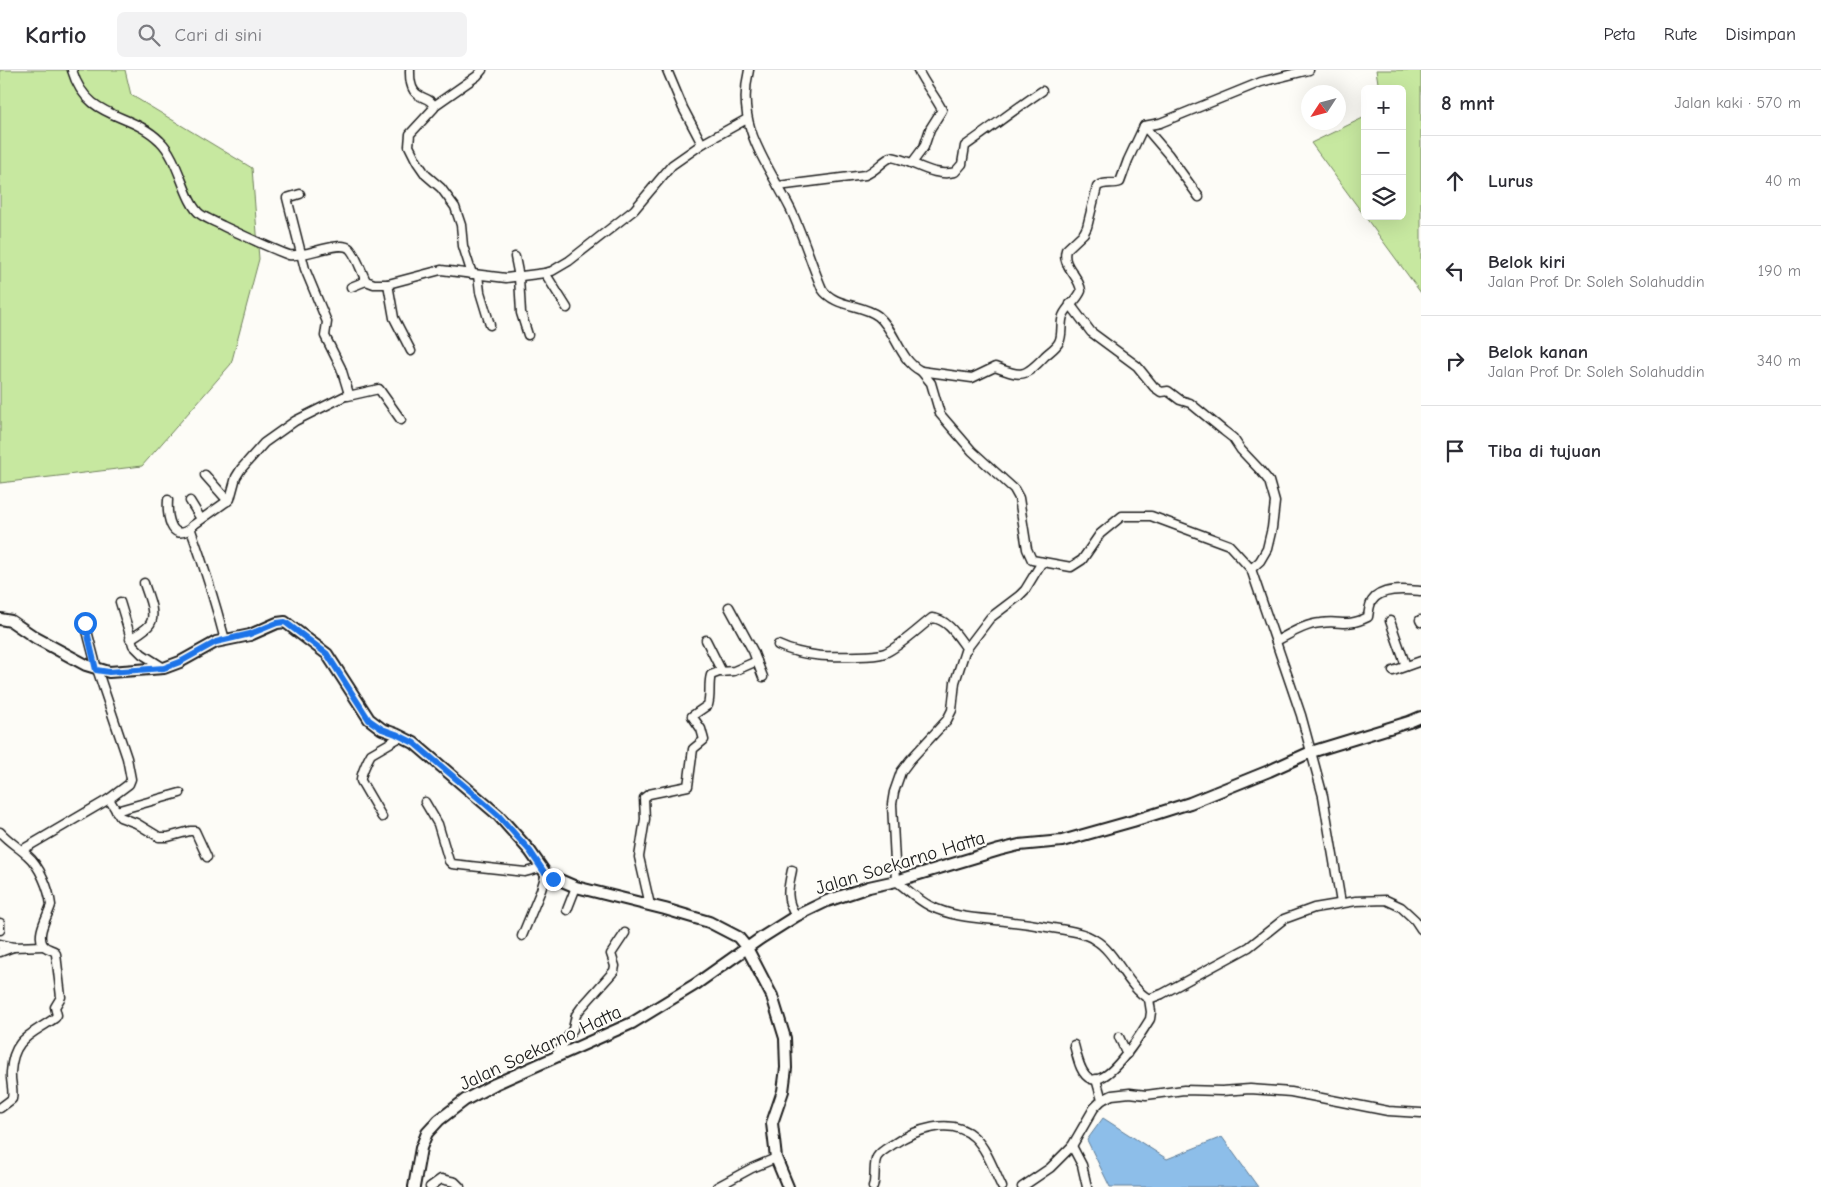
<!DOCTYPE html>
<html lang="id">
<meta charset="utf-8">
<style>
:root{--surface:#fff;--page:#f2f2f3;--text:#2b2b33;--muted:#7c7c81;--line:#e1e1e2}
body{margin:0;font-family:"Comic Neue",sans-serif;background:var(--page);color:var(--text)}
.controls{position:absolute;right:15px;top:15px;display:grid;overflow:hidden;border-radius:8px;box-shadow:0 5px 20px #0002}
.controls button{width:45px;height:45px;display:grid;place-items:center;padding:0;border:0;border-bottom:1px solid var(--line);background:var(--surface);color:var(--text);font:25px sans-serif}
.compass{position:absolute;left:1301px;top:15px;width:45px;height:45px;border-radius:50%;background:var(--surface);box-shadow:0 5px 20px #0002;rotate:234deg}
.stop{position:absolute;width:15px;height:15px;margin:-11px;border:4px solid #1a73e8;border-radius:50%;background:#fff}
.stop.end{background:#1a73e8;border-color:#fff;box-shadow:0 1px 5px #0008}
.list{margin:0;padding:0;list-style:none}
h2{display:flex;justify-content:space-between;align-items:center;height:65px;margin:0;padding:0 20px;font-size:21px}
h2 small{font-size:16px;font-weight:400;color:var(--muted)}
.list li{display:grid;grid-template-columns:32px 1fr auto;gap:15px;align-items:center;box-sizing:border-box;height:90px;padding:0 20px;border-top:1px solid var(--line)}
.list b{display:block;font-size:19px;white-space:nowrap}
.list p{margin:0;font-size:16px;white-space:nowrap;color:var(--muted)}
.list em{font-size:16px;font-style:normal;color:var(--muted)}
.icon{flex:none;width:28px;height:28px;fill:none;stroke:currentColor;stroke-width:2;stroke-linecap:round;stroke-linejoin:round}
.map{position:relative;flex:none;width:1421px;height:1117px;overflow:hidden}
header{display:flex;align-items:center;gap:30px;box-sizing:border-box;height:70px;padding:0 25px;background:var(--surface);border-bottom:1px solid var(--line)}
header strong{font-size:24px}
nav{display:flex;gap:28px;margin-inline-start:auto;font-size:18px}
.search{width:350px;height:45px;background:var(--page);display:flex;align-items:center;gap:12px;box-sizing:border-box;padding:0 18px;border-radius:8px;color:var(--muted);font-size:19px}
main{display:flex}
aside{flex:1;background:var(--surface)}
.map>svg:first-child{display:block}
</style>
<header>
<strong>Kartio</strong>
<div class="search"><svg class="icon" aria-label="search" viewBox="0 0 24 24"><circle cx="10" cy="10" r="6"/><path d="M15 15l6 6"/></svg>Cari di sini</div>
<nav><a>Peta</a><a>Rute</a><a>Disimpan</a></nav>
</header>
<main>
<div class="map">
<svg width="1421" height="1117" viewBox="0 0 1421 1117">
<rect width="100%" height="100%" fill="#fdfcf7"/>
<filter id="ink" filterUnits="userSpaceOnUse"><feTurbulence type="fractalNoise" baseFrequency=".02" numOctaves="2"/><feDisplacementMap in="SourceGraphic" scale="10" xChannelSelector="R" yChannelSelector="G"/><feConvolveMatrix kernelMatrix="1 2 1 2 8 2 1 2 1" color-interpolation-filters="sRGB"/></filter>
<g filter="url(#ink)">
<!-- green -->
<g fill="#c7e8a0" stroke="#72825e">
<polygon points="0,0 125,0 131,25 252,98 259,189 231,294 142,396 0,413"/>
<polygon points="1376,0 1421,0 1421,223 1311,73 1365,47 1365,146 1402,146 1402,19 1379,19"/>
</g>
<!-- water -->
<polygon fill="#8dbee9" stroke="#607d97" points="1103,1048 1167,1089 1222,1067 1258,1117 1110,1117 1087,1070"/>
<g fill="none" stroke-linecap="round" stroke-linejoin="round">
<defs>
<g id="minor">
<path d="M72,0c15,51 58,41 88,71 19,18 24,60 40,73 7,5 16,8 23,12 22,10 44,21 66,29 15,3 51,-16 61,-6 7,8 11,22 16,32l8,3h14l53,-14 65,8 39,-5 7,-2 17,-10 65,-51 38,-45 30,-21 45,-25"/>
<path d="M410,0c-1,36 20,21 24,38l-24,26 -1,12 8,16 9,13 15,13 14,19 6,18 2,21 9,28"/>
<polyline points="667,0 683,38 702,74"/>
<path d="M749,0c-14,57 18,92 42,140 12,26 20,53 31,79 12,18 40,15 56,27 18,15 21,44 43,55"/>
<path d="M1309,0l-48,12 -101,41 -16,3 -16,34 -8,22c-7,3 -17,-1 -23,5l-10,40 -3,6 -18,17c-5,16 14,26 15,41 -4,10 -14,15 -18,25 -3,8 0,19 -4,26 -3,6 -10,10 -14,14 -21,22 -23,21 -50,11l-23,11 -51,-7 10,12 9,31 32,37 42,38 5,9 8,51 5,11 39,7 11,-7 18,-26 22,-18h29l78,29 22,24 50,146 22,81 18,107"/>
<polyline points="434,36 477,6 482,0"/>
<polyline points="1144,56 1168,84 1199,127"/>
<path d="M912,93l12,-16 6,-18 12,-19c-7,-14 -17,-25 -24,-40"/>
<path d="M778,116l87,-11c11,-4 16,-13 26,-18 22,3 41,21 64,15l7,-8 3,-18c26,-18 50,-37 77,-55"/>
<polyline points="515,187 519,207 521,243 528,265"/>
<polyline points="545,203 567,238"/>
<polyline points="478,205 480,222 490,255"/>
<polyline points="388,214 394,248 411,281"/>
<polyline points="351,217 366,211"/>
<polyline points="1070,234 1091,262 1137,296 1154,317 1161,322 1168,321 1180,330 1190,333 1224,361 1233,368 1241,380 1260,400 1269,411 1275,432 1272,458 1267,479 1260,491 1251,499"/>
<polyline points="348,326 379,319 401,350"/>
<polyline points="205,405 228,431"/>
<path d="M168,430c-1,14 2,44 23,28"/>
<polyline points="190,431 201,449"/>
<path d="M1042,492l-17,28 -6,6 -29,22 -25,33 -10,31 -3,28 -5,10 -37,40 -9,12 -7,20 -2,12 4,77c11,8 22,19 34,25 26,13 55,12 83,16 11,1 23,3 34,5 16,3 35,4 48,13 21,12 32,47 54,59l13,-5 87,-47 35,-28 30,-11 42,-7 30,-1 15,7 14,13 6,9"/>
<polyline points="120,532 133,575 142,584 164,598"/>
<polyline points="729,537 753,581 763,607"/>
<polyline points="1420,550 1421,552"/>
<polyline points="1390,551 1406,596"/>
<path d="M130,569c6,-4 16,-9 20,-15 7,-10 -3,-30 -6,-41"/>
<path d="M225,570c-10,-38 -21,-74 -34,-110l1,-4 38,-27 6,-22 5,-8 23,-26 31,-22 54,-27 -8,-26 -16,-32 2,-14 -22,-53 -18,-71 13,-4"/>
<polyline points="706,570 722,602"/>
<path d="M1276,571c14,-7 29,-17 45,-18 21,-3 24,5 47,-6 1,-5 1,-12 4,-16 9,-14 35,-11 49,-10"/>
<path d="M778,575c26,12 52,12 80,11 9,0 18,0 27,-3 14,-6 34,-25 47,-35 16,1 26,19 35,31"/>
<polyline points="1393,601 1421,591"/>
<polyline points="109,729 120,747 136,753 159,767 168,767 190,761 195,761 207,787"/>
<polyline points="425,732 438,754 449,791 452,794 525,802 540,798"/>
<polyline points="116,741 180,723"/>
<path d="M382,747l-21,-36c-1,-5 7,-22 10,-27l31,-18"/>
<path d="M0,762c8,9 18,15 27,23 13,11 22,34 24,50 -3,11 -15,28 -8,40 2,3 7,4 11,6l2,3 5,43 -6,10 2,8 -2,3c-24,17 -42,20 -44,54 -1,9 3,18 1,27l-12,9"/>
<polyline points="22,780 109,729 129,714 131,709 127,688 97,599 85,553"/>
<path d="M792,800c-4,18 -7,30 4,46"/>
<path d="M650,835l-11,-48 6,-38 -1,-21 5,-4 39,-8 5,-37 11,-9 -3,-11 -9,-13 16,-11c3,-10 0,-21 3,-30l8,-3 15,-1 23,-10"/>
<polyline points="567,840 576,817"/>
<polyline points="0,853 0,860"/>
<polyline points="522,866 541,820 546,804"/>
<polyline points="0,874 13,877 44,876"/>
<polyline points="0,882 13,877"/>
<polyline points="1119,967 1127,984"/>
<path d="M1074,975c3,10 6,30 17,34 19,6 51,-47 59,-60l1,-7 -2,-13"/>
<polyline points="555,987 573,959 576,945 581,938 614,901 615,896 611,884 625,863"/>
<polyline points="1096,1009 1102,1030"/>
<polyline points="1072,1076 1082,1095 1087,1117"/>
<polyline points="430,1117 441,1109 455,1112 460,1117"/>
<polyline points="717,1117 752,1098 776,1088"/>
<path d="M873,1117c3,-8 0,-24 4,-30 3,-5 10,-9 15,-12 22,-15 59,-29 82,-8 13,12 20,34 28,50"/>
<polyline points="1022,1117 1050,1098 1072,1076 1094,1038 1102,1030 1112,1025 1130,1023 1146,1025 1184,1020 1222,1021 1250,1019 1291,1022 1388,1041 1421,1043"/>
</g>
<g id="tertiary">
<polyline points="0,549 11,551 36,568 86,595 109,602 164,598 180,592 216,572 250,565 277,553 285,552 327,584 369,649 382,659 396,664 414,673 498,745 530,781 546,804 576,817 665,839 709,852 738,867 747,878 772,926 785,968 786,998 783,1021 772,1053 776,1088 788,1117"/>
<polyline points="414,1117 421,1078 427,1063 439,1050 465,1030 495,1014 632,953 696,914 761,868 796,846 827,831 869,817 896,811 999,780 1019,775 1062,771 1133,751 1190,733 1269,701 1311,682 1409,652 1421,647"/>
</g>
</defs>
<!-- minor casing -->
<use href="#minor" stroke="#1c1c1c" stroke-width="11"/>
<!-- tertiary casing -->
<use href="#tertiary" stroke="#1c1c1c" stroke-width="14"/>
<!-- minor -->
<use href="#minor" stroke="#fdfcf7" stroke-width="8"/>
<!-- tertiary -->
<use href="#tertiary" stroke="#fdfcf7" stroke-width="10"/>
</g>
</g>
<g fill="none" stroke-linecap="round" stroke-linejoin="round" filter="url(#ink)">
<!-- route -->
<polyline stroke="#1a73e8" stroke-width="6" points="85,553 96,600 109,602 164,598 180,592 216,572 250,564 277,553 285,552 327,584 369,650 382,659 396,664 414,673 468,719 498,745 530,781 544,802 553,809"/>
</g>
<g text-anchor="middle" stroke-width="4.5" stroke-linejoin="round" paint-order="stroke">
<!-- street labels -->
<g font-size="19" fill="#1c1c1c" stroke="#fdfcf7">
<text transform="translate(900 792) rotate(-17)" y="7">Jalan Soekarno Hatta</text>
<text transform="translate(540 977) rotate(-25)" y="7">Jalan Soekarno Hatta</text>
</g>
</g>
</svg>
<div class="controls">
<button>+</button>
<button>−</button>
<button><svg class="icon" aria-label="layers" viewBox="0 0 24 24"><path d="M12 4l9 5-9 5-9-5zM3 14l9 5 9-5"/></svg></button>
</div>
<svg class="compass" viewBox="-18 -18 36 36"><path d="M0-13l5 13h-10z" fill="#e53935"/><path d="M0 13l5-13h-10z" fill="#7c7c81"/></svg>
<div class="stop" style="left:85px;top:553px"></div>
<div class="stop end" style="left:553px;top:809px"></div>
</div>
<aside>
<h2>8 mnt<small>Jalan kaki · 570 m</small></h2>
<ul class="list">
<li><svg class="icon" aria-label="ahead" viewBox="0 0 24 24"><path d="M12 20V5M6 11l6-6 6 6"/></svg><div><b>Lurus</b></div><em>40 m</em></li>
<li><svg class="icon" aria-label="left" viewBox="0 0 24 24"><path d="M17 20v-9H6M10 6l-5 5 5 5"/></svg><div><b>Belok kiri</b><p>Jalan Prof. Dr. Soleh Solahuddin</p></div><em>190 m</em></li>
<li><svg class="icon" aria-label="right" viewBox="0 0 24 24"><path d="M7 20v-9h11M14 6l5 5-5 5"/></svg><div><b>Belok kanan</b><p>Jalan Prof. Dr. Soleh Solahuddin</p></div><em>340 m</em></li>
<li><svg class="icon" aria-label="arrive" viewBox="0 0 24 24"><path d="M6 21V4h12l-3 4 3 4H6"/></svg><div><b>Tiba di tujuan</b></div></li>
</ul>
</aside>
</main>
